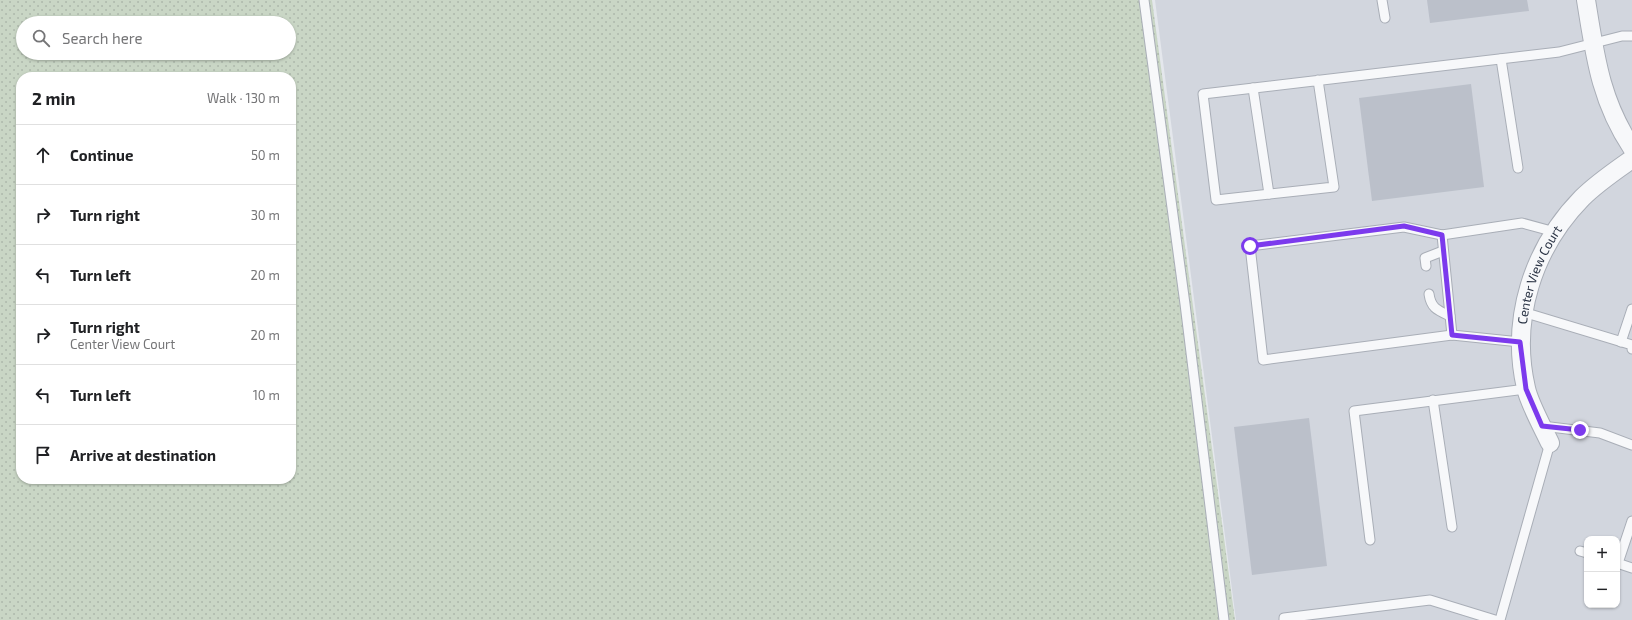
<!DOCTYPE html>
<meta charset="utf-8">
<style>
:root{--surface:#fff;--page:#f2f2f2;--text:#202124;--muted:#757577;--line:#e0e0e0}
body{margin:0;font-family:"Exo 2",sans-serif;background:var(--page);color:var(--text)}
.controls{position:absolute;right:12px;bottom:12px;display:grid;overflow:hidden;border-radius:8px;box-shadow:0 1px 3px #0004}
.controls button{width:36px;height:36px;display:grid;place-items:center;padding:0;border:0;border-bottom:1px solid var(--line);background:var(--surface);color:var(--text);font:20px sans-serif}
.stop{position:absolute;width:12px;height:12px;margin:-9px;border:3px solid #7c3aed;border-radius:50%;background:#fff}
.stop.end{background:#7c3aed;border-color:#fff;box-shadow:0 1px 4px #0008}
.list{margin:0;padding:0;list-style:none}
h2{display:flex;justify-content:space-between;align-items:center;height:52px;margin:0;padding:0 16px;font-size:17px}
h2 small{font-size:13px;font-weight:400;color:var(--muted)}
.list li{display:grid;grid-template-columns:26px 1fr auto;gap:12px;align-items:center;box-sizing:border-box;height:60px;padding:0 16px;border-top:1px solid var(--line)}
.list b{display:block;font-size:15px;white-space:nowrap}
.list p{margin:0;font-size:13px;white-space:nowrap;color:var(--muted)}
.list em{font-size:13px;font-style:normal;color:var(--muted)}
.icon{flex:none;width:22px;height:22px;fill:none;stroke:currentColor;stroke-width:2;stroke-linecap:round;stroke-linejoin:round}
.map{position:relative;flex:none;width:1632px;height:620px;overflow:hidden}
.search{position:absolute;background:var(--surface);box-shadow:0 1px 3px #0004;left:16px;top:16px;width:280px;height:44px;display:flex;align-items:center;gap:10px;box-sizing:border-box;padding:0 14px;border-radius:22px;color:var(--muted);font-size:15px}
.panel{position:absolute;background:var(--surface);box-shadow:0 1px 3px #0004;left:16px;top:72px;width:280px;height:412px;border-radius:16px}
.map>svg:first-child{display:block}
</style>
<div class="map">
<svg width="1632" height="620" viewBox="0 0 1632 620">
<defs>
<pattern id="grass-dots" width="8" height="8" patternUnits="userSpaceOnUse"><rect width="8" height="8" fill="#c9d6c5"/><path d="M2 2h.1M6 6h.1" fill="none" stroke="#adb8ab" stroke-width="1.8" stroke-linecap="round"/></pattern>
</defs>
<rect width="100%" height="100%" fill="#e4e7ec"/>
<!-- built -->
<path fill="#d2d6de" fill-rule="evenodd" d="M1155,0h477v620h-396zM1587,539h30v66h-30z"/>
<!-- grass -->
<path fill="url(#grass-dots)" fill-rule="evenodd" d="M0,0h1152l83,620h-1235zM23,23h266v30h-266zM21,77h270v402h-270z"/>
<!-- building -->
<g fill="#bbc0ca">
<polygon points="1427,0 1527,0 1529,11 1430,23"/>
<polygon points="1471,84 1484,187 1372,201 1359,98"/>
<polygon points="1309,418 1327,566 1252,575 1234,427"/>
</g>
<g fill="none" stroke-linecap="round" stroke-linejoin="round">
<defs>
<g id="service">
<polyline points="1144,0 1185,304 1224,620"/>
<polyline points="1382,0 1385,18"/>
<polyline points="1501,59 1518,168"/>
<polyline points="1318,80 1334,187 1216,200 1203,94 1559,52 1622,36 1632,36"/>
<polyline points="1253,88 1269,194"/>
<polyline points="1442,235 1452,335"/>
<polyline points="1426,266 1425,258 1443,251"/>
<path d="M1429,294c2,14 8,16 21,22"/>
<polyline points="1523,312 1632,345 1632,349"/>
<polyline points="1520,342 1452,335 1263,360 1250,246 1404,227 1442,235 1522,223 1555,232"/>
<polyline points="1621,342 1632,309"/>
<polyline points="1433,400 1452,527"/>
<polyline points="1542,426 1600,433 1632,445"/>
<polyline points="1370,540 1354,411 1526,389"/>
<polyline points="1580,551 1587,553"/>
<polyline points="1617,563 1632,568"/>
<polyline points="1618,563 1632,521"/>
<polyline points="1284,620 1284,618 1430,600 1495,620"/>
<polyline points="1500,620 1550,443"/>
</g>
<g id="minor">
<path d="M1586,0c9,55 14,100 46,148"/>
<path id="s1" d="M1550,443c-7,-15 -21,-40 -24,-55 -16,-69 7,-140 56,-190 15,-15 33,-27 50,-39"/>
</g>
</defs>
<!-- service casing -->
<use href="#service" stroke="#a9aeb7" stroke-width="11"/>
<!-- minor casing -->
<use href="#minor" stroke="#a9aeb7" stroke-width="20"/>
<!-- service -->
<use href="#service" stroke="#f7f8fa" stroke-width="9"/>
<!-- minor -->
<use href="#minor" stroke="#f7f8fa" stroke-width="18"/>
</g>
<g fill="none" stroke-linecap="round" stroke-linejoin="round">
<!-- route -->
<polyline stroke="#7c3aed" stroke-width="5" points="1250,246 1404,226 1442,235 1452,335 1520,342 1526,389 1542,426 1580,430"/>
</g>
<g text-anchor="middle" stroke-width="4" stroke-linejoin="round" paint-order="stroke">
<!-- street labels -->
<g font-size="13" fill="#2b3445" stroke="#f4f6f9">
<text dy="5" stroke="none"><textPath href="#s1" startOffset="177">Center View Court</textPath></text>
</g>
</g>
</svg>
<div class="controls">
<button>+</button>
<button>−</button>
</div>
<div class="stop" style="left:1250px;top:246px"></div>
<div class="stop end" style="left:1580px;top:430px"></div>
<div class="search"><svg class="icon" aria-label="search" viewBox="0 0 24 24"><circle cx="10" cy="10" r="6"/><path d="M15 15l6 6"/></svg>Search here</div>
<section class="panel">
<h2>2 min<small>Walk · 130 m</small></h2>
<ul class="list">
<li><svg class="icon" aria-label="ahead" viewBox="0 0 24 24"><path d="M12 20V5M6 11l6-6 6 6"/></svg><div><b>Continue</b></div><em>50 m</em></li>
<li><svg class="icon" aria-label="right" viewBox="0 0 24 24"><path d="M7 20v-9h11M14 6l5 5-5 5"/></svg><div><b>Turn right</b></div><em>30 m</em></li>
<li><svg class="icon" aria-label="left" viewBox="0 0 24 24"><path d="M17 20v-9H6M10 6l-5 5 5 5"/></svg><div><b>Turn left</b></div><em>20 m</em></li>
<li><svg class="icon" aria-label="right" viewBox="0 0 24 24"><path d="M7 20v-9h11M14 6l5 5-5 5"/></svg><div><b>Turn right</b><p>Center View Court</p></div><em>20 m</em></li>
<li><svg class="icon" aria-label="left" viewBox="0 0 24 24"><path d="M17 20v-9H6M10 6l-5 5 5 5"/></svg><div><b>Turn left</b></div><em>10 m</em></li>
<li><svg class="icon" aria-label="arrive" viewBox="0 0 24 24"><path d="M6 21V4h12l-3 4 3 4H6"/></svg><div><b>Arrive at destination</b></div></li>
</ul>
</section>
</div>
